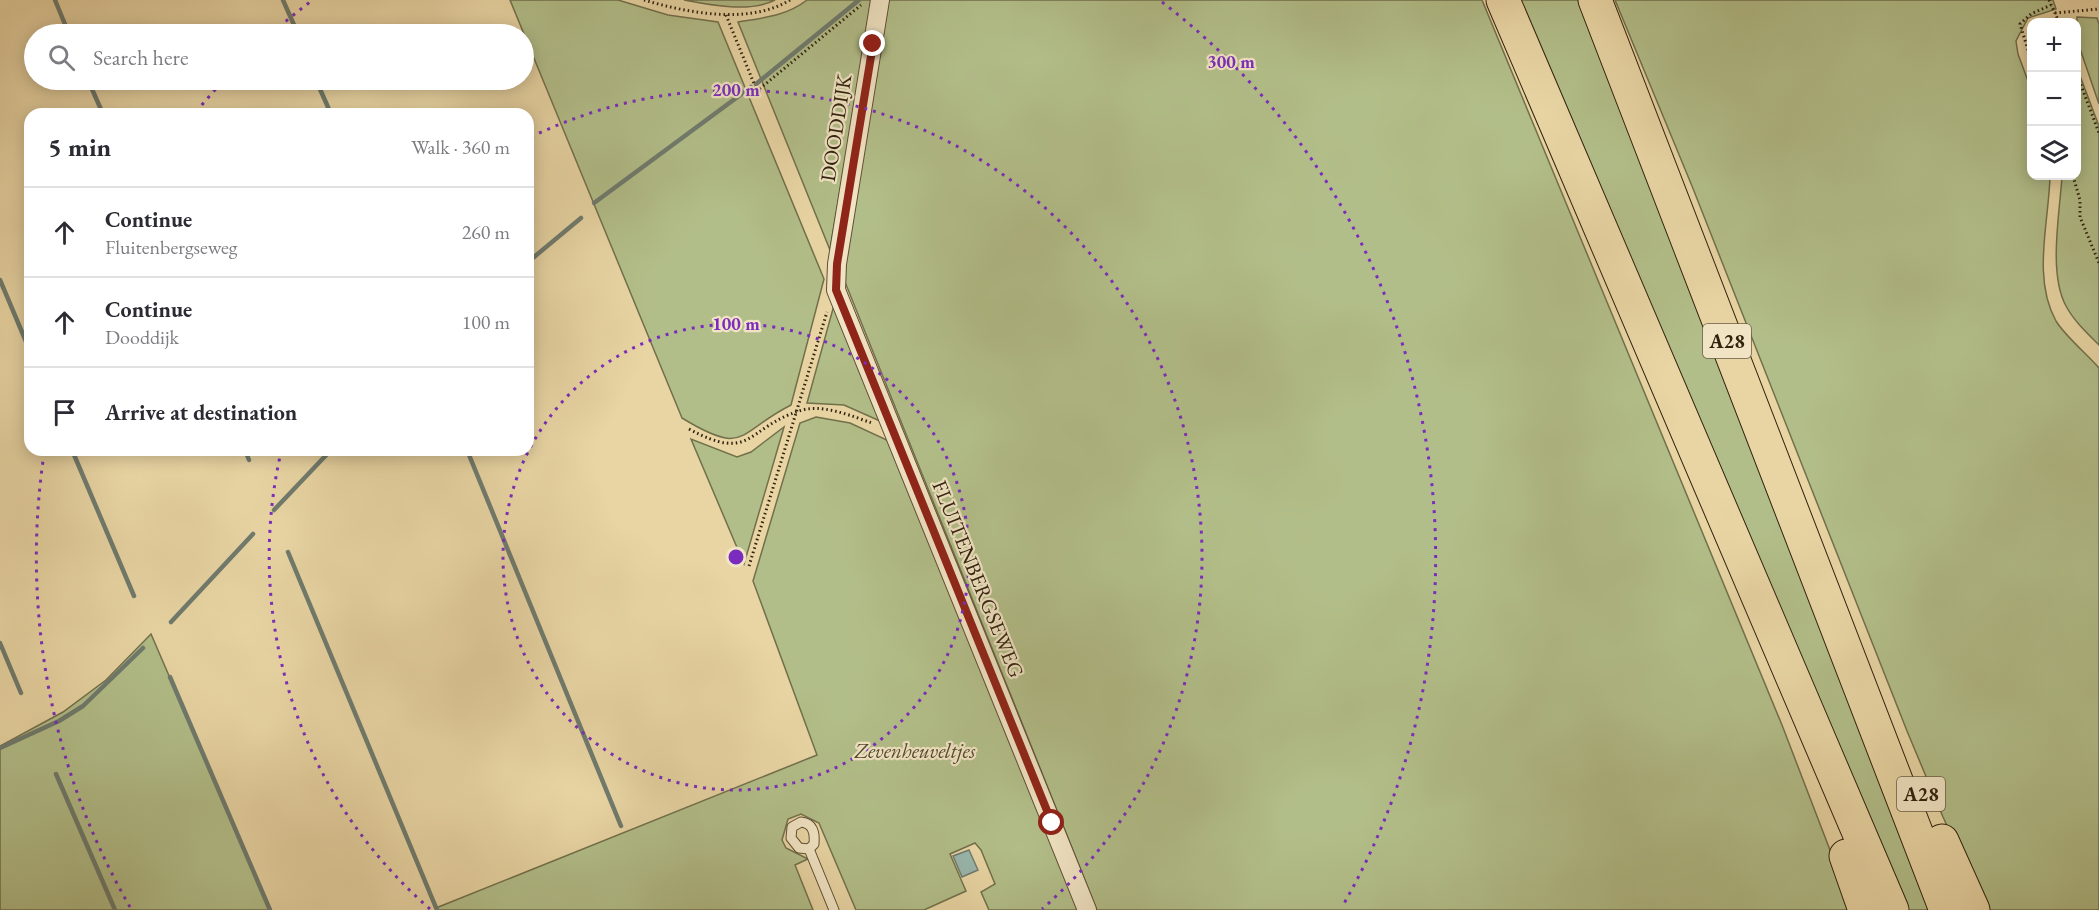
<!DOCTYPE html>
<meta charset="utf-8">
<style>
:root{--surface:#fff;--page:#f2f2f3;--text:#2b2b33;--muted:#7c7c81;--line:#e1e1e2}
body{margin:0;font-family:"EB Garamond",serif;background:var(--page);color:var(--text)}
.controls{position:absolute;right:18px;top:18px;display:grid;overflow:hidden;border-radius:12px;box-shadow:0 3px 15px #0003}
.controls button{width:54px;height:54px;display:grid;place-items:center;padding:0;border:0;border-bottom:2px solid var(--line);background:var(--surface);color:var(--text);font:30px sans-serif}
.stop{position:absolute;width:18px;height:18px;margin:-14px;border:4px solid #8f2418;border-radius:50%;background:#fff}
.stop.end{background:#8f2418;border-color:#fff;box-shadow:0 2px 6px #0008}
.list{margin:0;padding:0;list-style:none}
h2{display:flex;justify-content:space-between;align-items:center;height:78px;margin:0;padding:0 24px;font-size:26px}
h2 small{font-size:20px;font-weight:400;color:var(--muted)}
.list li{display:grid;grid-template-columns:39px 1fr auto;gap:18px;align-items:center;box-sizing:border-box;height:90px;padding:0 24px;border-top:2px solid var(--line)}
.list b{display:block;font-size:22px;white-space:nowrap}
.list p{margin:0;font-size:20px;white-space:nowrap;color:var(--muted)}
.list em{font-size:20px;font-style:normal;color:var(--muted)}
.icon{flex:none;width:33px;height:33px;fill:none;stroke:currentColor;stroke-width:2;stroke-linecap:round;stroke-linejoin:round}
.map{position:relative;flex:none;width:2099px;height:910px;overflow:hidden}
.search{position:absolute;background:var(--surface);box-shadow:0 3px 15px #0003;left:24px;top:24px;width:510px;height:66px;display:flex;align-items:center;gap:15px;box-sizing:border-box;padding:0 21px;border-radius:33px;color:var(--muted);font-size:22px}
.panel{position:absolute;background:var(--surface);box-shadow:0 3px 15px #0003;left:24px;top:108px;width:510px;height:348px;border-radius:18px}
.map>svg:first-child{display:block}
</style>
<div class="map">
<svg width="2099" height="910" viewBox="0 0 2099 910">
<rect width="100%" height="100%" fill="#e9d5a4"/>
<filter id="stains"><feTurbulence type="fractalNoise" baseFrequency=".00333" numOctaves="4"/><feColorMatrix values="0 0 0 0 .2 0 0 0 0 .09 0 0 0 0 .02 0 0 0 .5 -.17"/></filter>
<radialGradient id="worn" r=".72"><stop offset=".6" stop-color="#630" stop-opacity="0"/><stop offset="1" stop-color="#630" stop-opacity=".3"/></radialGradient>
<!-- green -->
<g fill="#b2be89" stroke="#72704c" stroke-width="1.5">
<path d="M510,0h108l50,15 50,7 106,257 -33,126c-55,28 -45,52 -109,13z"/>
<path d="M684,0h91c-25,13 -65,5 -91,0z"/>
<path d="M807,0h66l-43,250 -92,-228c24,-4 49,-6 69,-22z"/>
<polygon points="889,0 1482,0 1782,725 1853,910 1097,910 843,277"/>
<polygon points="1515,0 1578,0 1933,910 1901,910"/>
<path d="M1615,0h438l3,9 -28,9 -12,23 2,13 13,35 1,87h18c-1,46 -18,102 6,145 9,15 31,33 43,47v542h-113l-43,-93 -36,-86 -215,-545z"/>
<polygon points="2077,17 2097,18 2099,24 2099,104 2077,40"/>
<path d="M2077,68l22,58v219c-12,-12 -25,-24 -33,-39 -18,-33 -6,-94 -4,-130h14z"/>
<polygon points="834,305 880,421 844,405 807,403"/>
<polygon points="816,417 850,423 889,441 1079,910 989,910 981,892 995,884 981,850 975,843 950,854 966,891 924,910 856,910 819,823 801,814 788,819 782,840 786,848 808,859 795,865 813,910 437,910 436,908 817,755 753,581 800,423"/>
<polygon points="784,427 744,564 691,439 737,457 751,452"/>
<polygon points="151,634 270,910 0,910 0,746 63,712 106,680"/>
</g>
<!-- water -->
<polygon fill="#99b7ae" stroke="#6f7b6e" stroke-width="1.5" points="969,850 978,870 962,877 953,856"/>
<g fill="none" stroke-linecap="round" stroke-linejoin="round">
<!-- stream -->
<g stroke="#6f7b6e" stroke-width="4.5">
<polyline points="55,0 69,34"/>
<polyline points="283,0 298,34"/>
<polyline points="88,80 103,114"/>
<polyline points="316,80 331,114"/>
<polyline points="756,84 859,0"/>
<polyline points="594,203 751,87"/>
<polyline points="528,262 581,218"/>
<polyline points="0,280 30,351"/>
<polyline points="72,450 134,596"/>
<polyline points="245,450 249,460"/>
<polyline points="467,450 621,826"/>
<polyline points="274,510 331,450"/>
<polyline points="288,552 437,910"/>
<polyline points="171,622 253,534"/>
<polyline points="0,643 21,693"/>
<polyline points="170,677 270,910"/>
<polyline points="0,748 59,721 83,706 143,648"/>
<polyline points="56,774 115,910"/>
</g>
<defs>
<g id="service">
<path d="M801,822c12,1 14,11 13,22l-5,5 -10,-1 -8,-10 1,-11z"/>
<polyline points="809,849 834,910"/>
</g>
<polyline id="minor" points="880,0 837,264 836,290 1087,910"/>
<g id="motorway">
<polyline points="1503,0 1892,910"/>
<polyline points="1595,0 1946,910"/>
<polyline points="1942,841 1973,910"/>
<polyline points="1846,856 1865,910"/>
</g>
</defs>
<!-- service casing -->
<use href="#service" stroke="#5f4f34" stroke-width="11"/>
<!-- minor casing -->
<use href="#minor" stroke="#5f4f34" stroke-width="20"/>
<!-- motorway casing -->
<use href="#motorway" stroke="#31220f" stroke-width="35"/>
<!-- path -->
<g stroke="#31220f" stroke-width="3" stroke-dasharray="1.5 3" stroke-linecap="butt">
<path d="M644,0c44,13 105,25 146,0"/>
<polyline points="2049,0 2059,22"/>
<polyline points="2055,13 2099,9"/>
<polyline points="726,15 757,91 861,5"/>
<polyline points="2032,63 2020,24 2031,14 2051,5"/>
<polyline points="2076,72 2099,133"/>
<polyline points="2073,176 2080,200 2080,217 2099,263"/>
<path d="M689,429c63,34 57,-1 110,-18 23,-8 52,5 73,12"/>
<polyline points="749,566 827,312"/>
</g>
<!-- service -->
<use href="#service" stroke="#f1e4c4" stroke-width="9"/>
<!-- minor -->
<use href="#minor" stroke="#f1e4c4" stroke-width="18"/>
<!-- motorway -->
<use href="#motorway" stroke="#e9d5a4" stroke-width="33"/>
</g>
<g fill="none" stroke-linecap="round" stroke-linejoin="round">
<!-- route -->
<polyline stroke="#8f2418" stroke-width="8" points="873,44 837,264 836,290 1052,823"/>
</g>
<!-- distance rings -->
<g fill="none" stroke="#7b2cbf" stroke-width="3" stroke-dasharray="3 6">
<circle cx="736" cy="557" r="233"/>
<path d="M430 909A467 467 0 0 1 281 452M531 137A467 467 0 0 1 1042 909"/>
<path d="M130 907A700 700 0 0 1 44 454M196 112A700 700 0 0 1 224 80M272 33A700 700 0 0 1 310 2M1162 2A700 700 0 0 1 1342 907"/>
</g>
<g text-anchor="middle" stroke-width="4.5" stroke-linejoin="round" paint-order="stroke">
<!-- shield labels -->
<g fill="#f1e4c4" stroke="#6b5c45" stroke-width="1.5">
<rect x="1703" y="324" width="48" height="34" rx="4.5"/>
<rect x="1897" y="777" width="48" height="34" rx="4.5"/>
</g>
<g font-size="20" font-weight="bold" fill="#31220f">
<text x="1727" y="348">A28</text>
<text x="1921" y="801">A28</text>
</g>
<!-- street labels -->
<g font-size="21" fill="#31220f" stroke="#f1e4c4">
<text transform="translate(836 128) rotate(-81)" y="7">DOODDIJK</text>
<text transform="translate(978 579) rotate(68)" y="7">FLUITENBERGSEWEG</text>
</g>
<!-- park labels -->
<g font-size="21" font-style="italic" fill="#51492e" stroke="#f1e4c4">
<text x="915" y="758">Zevenheuveltjes</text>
</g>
</g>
<circle cx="736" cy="557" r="9" fill="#7b2cbf" stroke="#f1e4c4" stroke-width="3"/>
<g font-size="18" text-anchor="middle" font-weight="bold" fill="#7b2cbf" stroke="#f1e4c4" stroke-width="4.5" stroke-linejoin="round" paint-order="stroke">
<text x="1231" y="68">300 m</text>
<text x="736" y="96">200 m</text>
<text x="736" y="330">100 m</text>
</g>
<rect width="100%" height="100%" filter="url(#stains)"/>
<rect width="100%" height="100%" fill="url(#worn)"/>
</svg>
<div class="controls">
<button>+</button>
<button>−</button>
<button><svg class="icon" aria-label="layers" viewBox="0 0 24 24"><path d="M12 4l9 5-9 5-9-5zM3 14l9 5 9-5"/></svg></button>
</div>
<div class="stop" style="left:1052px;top:823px"></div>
<div class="stop end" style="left:873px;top:44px"></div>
<div class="search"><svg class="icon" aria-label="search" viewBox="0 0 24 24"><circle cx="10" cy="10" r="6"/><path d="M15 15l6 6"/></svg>Search here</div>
<section class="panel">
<h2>5 min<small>Walk · 360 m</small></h2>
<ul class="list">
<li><svg class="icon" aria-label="ahead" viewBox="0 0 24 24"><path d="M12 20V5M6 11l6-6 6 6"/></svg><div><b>Continue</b><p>Fluitenbergseweg</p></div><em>260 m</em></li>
<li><svg class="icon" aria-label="ahead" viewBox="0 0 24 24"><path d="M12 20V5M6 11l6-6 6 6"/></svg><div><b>Continue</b><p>Dooddijk</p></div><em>100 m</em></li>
<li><svg class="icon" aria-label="arrive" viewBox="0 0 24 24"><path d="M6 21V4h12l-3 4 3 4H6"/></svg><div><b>Arrive at destination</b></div></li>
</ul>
</section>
</div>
